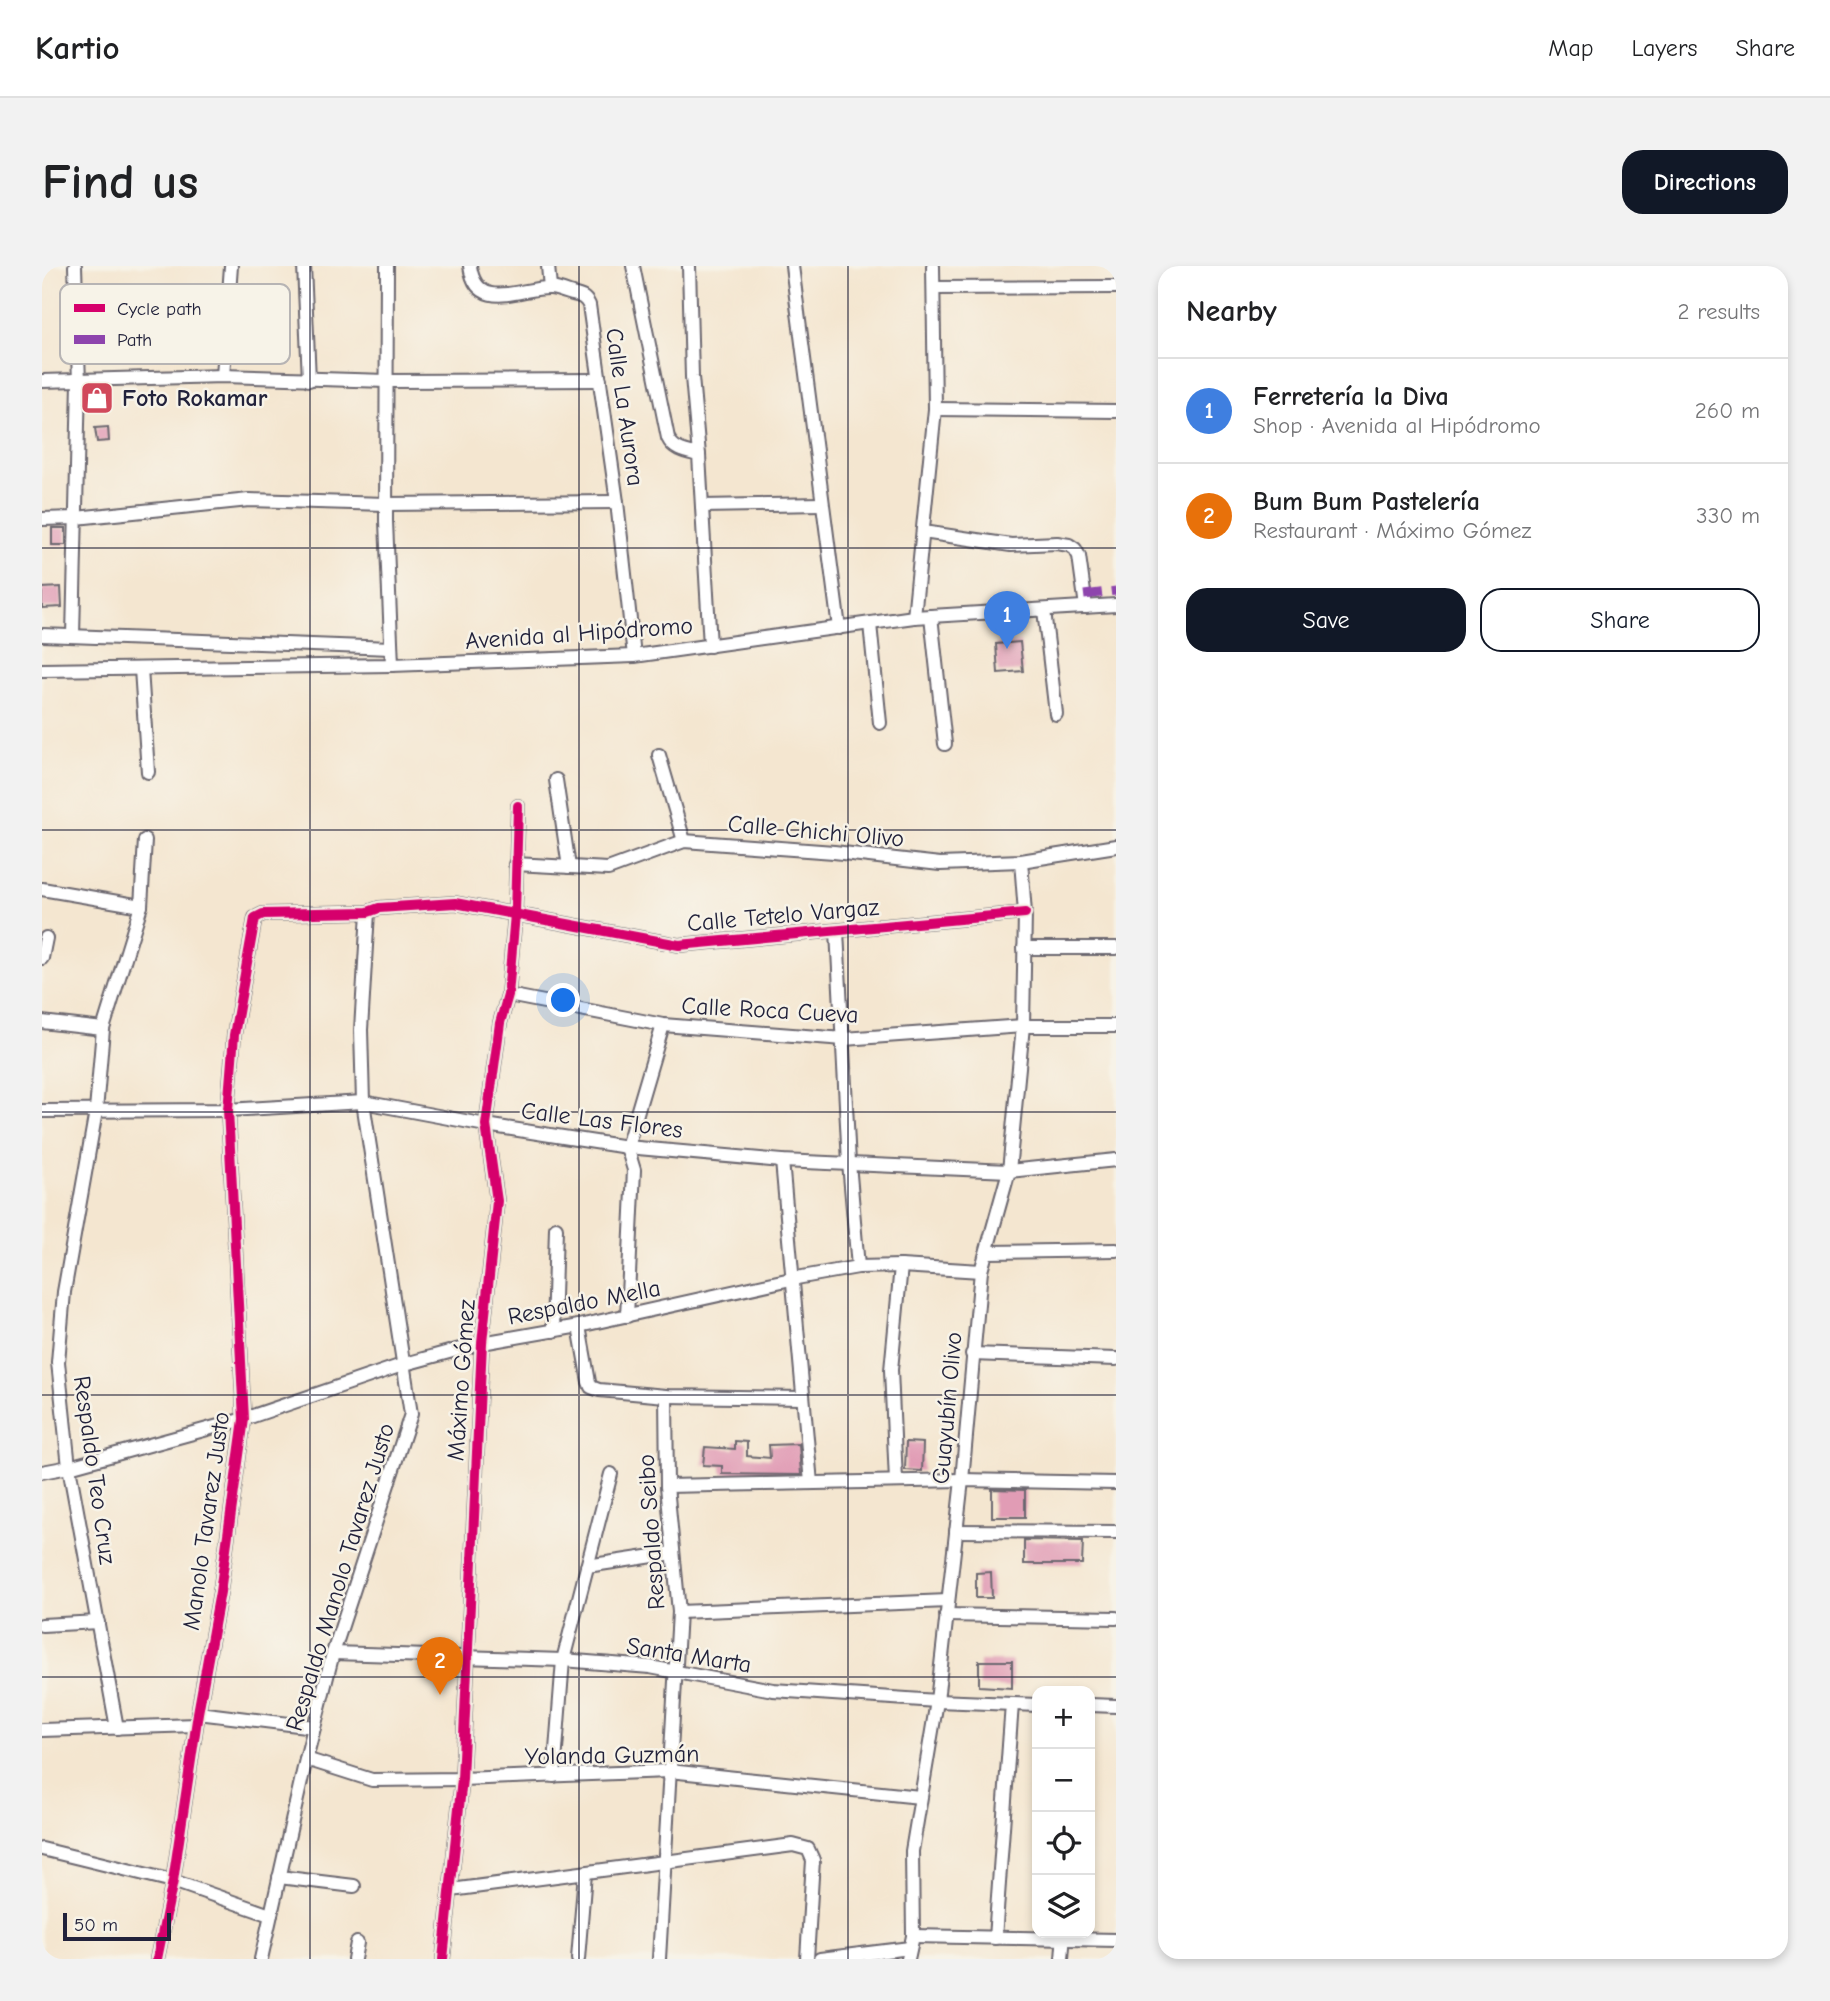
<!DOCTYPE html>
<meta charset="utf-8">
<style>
:root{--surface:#fff;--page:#f2f2f2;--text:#202124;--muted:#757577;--line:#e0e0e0;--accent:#111827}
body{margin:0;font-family:"Comic Neue",sans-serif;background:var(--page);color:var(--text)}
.controls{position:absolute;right:21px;bottom:21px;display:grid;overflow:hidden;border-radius:14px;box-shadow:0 4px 10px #0003}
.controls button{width:63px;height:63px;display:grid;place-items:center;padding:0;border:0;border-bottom:2px solid var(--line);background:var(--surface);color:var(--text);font:35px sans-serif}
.scale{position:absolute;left:21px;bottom:18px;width:108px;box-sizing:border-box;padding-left:7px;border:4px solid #22223b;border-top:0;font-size:19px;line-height:24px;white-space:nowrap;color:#22223b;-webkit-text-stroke:5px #f7f3e8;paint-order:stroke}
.you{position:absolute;left:522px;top:735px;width:24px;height:24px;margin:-18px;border:5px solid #fff;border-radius:50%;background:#1a73e8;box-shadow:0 0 0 10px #1a73e833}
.badge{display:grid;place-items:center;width:46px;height:46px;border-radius:50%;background:var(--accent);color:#fff;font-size:23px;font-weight:700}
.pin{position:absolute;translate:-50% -58px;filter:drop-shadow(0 2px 4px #0008)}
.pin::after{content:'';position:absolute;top:37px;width:24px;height:21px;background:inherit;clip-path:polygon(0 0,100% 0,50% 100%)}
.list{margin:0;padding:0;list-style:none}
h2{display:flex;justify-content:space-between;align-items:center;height:91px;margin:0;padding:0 28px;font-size:30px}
h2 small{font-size:23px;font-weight:400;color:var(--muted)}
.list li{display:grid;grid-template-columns:46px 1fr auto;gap:21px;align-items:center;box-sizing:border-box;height:105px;padding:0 28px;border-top:2px solid var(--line)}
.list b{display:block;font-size:26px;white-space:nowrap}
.list p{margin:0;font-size:23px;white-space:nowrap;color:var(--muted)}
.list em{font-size:23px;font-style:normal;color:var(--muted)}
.actions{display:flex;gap:14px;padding:21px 28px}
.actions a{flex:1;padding:16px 0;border:2px solid var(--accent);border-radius:21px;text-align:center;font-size:24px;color:var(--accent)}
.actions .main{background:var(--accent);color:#fff}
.icon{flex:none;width:38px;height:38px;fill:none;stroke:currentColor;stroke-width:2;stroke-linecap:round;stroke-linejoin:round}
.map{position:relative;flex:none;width:1074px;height:1693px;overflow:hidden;border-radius:21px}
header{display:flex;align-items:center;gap:42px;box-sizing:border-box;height:98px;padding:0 35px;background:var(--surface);border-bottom:2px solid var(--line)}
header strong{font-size:33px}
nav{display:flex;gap:38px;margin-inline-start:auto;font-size:24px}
.intro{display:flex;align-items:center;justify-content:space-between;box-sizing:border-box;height:168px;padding:0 42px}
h1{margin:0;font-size:49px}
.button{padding:18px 32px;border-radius:21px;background:var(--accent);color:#fff;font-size:24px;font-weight:700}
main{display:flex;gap:42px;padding:0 42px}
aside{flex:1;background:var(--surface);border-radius:21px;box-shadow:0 4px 10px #0003}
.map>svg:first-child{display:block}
</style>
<header>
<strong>Kartio</strong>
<nav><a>Map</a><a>Layers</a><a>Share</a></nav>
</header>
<div class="intro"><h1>Find us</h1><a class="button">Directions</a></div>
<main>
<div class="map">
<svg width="1074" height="1693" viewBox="0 0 1074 1693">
<rect width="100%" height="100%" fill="#f7f3e8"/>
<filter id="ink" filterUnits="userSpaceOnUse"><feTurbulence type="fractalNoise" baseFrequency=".0143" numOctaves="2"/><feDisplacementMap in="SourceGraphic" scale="14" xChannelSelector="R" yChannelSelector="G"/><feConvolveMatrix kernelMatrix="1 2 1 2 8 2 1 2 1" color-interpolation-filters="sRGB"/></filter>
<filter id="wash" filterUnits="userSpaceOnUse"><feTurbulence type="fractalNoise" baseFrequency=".00686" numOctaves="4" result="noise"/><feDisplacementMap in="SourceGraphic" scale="28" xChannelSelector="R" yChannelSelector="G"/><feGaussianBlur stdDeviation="1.57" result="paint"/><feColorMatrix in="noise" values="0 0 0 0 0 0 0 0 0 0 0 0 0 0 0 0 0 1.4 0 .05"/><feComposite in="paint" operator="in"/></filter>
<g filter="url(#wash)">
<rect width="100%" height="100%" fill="#f4e6d0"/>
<g id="blocks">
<!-- building -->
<g fill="#e19cb5">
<polygon points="53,124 65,125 65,136 45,137 46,128"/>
<polygon points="66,161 67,175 55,176 53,162"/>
<rect x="10" y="262" width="14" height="17"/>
<polygon points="19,321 20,341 0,342 0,322"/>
<polygon points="978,376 981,405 956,407 954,378"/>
<polygon points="693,1175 705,1176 705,1190 728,1192 727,1179 757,1178 759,1209 680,1208 680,1200 661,1199 663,1181 693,1183"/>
<polygon points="864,1176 881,1177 880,1205 863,1204"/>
<polygon points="950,1223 983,1224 983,1251 950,1251"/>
<polygon points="982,1274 1041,1275 1040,1298 982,1298"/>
<polygon points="949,1306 950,1332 934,1332 934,1307"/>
<polygon points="937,1395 970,1395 970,1422 937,1420"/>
</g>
</g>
</g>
<g filter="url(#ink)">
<use href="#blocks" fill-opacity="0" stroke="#6c676f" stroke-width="2"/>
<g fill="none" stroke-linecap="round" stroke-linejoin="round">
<defs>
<g id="street">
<polyline points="262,0 267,114"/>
<polyline points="345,0 344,255 350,399"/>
<path d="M428,0c7,49 53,20 81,22 7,1 15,4 21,6 9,2 13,3 17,11l28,197 17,154"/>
<polyline points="506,0 508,22"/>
<path d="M591,0l35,172c6,13 19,14 31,17l11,191"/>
<polyline points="647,0 650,111 657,189"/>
<polyline points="750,0 797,362"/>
<polyline points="892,22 1074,21"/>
<polyline points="181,110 189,0"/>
<polyline points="0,115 181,110 345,115 558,114"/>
<polyline points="893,143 1074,145"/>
<polyline points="660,240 780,238"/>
<polyline points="0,253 34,252 207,234 344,238 575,236"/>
<polyline points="881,266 969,279 1015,277 1027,279 1033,283 1037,290 1044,341"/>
<polyline points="1002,344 1014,448"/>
<polyline points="889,350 903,478"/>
<polyline points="872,351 893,143 891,0"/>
<polyline points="828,358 838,457"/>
<polyline points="0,369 349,382"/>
<polyline points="31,370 37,116 33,0"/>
<polyline points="99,403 106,506"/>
<polyline points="0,404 350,399 592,390 872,351 1074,339"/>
<polyline points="617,489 642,575"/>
<polyline points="514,514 527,601"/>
<polyline points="473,598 566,603 642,575 792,586 898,598 979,595 1074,580"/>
<polyline points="0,623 99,640"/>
<polyline points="795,665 807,897 816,1001"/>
<polyline points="982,682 1074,682"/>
<polyline points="0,692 4,672"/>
<polyline points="466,729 621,759 802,773 981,760 1074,760"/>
<polyline points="0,756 61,763"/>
<polyline points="0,845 186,844 321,836 444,859 585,881 740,895 967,905 1074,894"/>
<polyline points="740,895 769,1217"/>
<polyline points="946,986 1074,984"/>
<polyline points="585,1050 592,904 585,881 621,759"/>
<polyline points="537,1060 547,1116 549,1121 557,1124 624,1130 761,1132"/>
<polyline points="511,1065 514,962"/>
<polyline points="930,1088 1074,1093"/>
<polyline points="0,1206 27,1201 202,1153 363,1098 440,1077 537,1060 749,1013 816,1001 859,1000 939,1005"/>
<polyline points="854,1215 849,1104 859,1000"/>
<polyline points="625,1220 920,1214 1074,1217"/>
<polyline points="914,1265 1074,1266"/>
<polyline points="545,1300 631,1287"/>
<polyline points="637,1346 906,1335"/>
<polyline points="904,1349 1074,1352"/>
<polyline points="0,1359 56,1356"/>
<polyline points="291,1387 521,1394 608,1401 731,1424 895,1435 995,1439"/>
<polyline points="1048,1439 1074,1440"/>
<polyline points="156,1447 272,1461"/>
<polyline points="75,1462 27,1201 16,1096 22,1026 54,845 61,763 99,640 103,574"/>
<polyline points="0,1464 154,1459"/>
<polyline points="264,1493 330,1514 420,1513 627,1505 878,1531"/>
<polyline points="512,1510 521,1394 569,1208"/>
<polyline points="0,1583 131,1615 228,1649"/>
<polyline points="237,1611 312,1620"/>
<polyline points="409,1624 751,1579 766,1583 771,1594 765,1693"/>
<polyline points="871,1670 1074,1674"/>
<polyline points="953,1672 970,1438"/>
<polyline points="115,1693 131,1615 156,1447 178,1326 202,1153 186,844 192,769 213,652 221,648 326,646 337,642 413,637 637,679 983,647"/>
<polyline points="219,1693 264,1493 291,1387 369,1148 321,836 319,764 326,646"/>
<polyline points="312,1693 315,1677"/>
<polyline points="401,1693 420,1513 440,1077 455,935 444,859 458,757 466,729 473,648 476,540"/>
<polyline points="536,1693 543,1607"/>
<polyline points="617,1693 637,1346 625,1220 624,1130"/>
<polyline points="778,1693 868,1682"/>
<polyline points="866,1693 871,1670 870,1585 895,1435 920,1214 939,1005 967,905 981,760 983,647 979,595"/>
<polyline points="1020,1693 1022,1667"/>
</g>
</defs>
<!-- street casing -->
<use href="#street" stroke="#6c676f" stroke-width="16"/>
<!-- street -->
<use href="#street" stroke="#fff" stroke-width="12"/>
<!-- quiet -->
<polyline stroke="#8e44ad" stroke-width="9" stroke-dasharray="18 9" stroke-linecap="butt" points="1042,329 1074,325"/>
<defs>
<g id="cycleway">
<polyline points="115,1693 131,1615 156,1447 178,1326 202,1153 186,844 192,769 213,652 221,648 326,646 337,642 413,637 637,679 983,647"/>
<polyline points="401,1693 420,1513 440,1077 455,935 444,859 458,757 466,729 473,648 476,540"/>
</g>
</defs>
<!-- cycleway casing -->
<use href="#cycleway" stroke="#f7f3e8" stroke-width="15"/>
<!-- cycleway -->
<use href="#cycleway" stroke="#d6006c" stroke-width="10"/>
</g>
</g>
<!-- grid -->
<path fill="none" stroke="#22223b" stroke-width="2" stroke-opacity="0.55" d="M268,0v1693M537,0v1693M806,0v1693M0,282h1074M0,564h1074M0,846h1074M0,1129h1074M0,1411h1074"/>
<!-- icons -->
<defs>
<symbol id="shop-square" viewBox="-11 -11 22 22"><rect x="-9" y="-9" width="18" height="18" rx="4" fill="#d1495b" stroke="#f7f3e8"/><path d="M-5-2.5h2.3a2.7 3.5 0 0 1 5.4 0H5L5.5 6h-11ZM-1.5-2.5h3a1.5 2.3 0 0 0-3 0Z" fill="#fff"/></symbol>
</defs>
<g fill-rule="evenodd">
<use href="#shop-square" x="36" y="113" width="38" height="38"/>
</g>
<g text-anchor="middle" stroke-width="5" stroke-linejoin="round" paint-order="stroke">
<!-- poi labels -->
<g font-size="24" font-weight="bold" fill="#22223b" stroke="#f7f3e8" text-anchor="start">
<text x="80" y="140">Foto Rokamar</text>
</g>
<!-- street labels -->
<g font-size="24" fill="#22223b" stroke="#f7f3e8">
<text transform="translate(583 141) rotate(82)" y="8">Calle La Aurora</text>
<text transform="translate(537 367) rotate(-4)" y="8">Avenida al Hipódromo</text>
<text transform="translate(774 565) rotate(5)" y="8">Calle Chichi Olivo</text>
<text transform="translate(741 649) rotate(-5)" y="8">Calle Tetelo Vargaz</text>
<text transform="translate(728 744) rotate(3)" y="8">Calle Roca Cueva</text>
<text transform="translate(560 854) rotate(7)" y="8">Calle Las Flores</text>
<text transform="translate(542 1036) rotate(-11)" y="8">Respaldo Mella</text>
<text transform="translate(419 1114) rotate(-86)" y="8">Máximo Gómez</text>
<text transform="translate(905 1142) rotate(-85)" y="8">Guayubín Olivo</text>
<text transform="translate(53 1204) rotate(82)" y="8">Respaldo Teo Cruz</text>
<text transform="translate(164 1255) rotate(-82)" y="8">Manolo Tavarez Justo</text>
<text transform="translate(609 1266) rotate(-94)" y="8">Respaldo Seibo</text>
<text transform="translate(298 1311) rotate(-73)" y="8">Respaldo Manolo Tavarez Justo</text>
<text transform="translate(647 1389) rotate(9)" y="8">Santa Marta</text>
<text transform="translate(570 1489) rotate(-1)" y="8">Yolanda Guzmán</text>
</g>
</g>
<!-- legend -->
<rect x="18" y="18" width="230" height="80" rx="10" fill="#f7f3e8" stroke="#b7b4b4" stroke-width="2"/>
<rect x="32" y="38" width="31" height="8" fill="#d6006c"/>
<rect x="32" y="69" width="31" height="9" fill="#8e44ad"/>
<g font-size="19" fill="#22223b">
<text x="75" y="49">Cycle path</text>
<text x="75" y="80">Path</text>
</g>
</svg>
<div class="controls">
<button>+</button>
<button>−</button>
<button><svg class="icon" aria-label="locate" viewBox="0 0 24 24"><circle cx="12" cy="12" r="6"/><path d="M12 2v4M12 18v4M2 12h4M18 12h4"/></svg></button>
<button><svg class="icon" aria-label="layers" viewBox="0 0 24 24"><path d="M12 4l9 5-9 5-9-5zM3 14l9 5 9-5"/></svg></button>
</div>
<div class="scale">50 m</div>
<div class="you"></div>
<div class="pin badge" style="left:965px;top:383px;background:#3f7fe0">1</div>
<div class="pin badge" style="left:398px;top:1429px;background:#e8710a">2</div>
</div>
<aside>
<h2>Nearby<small>2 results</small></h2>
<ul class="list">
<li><span class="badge" style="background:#3f7fe0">1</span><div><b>Ferretería la Diva</b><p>Shop · Avenida al Hipódromo</p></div><em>260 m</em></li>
<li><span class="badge" style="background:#e8710a">2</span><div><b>Bum Bum Pastelería</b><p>Restaurant · Máximo Gómez</p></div><em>330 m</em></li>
</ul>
<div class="actions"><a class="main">Save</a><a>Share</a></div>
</aside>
</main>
